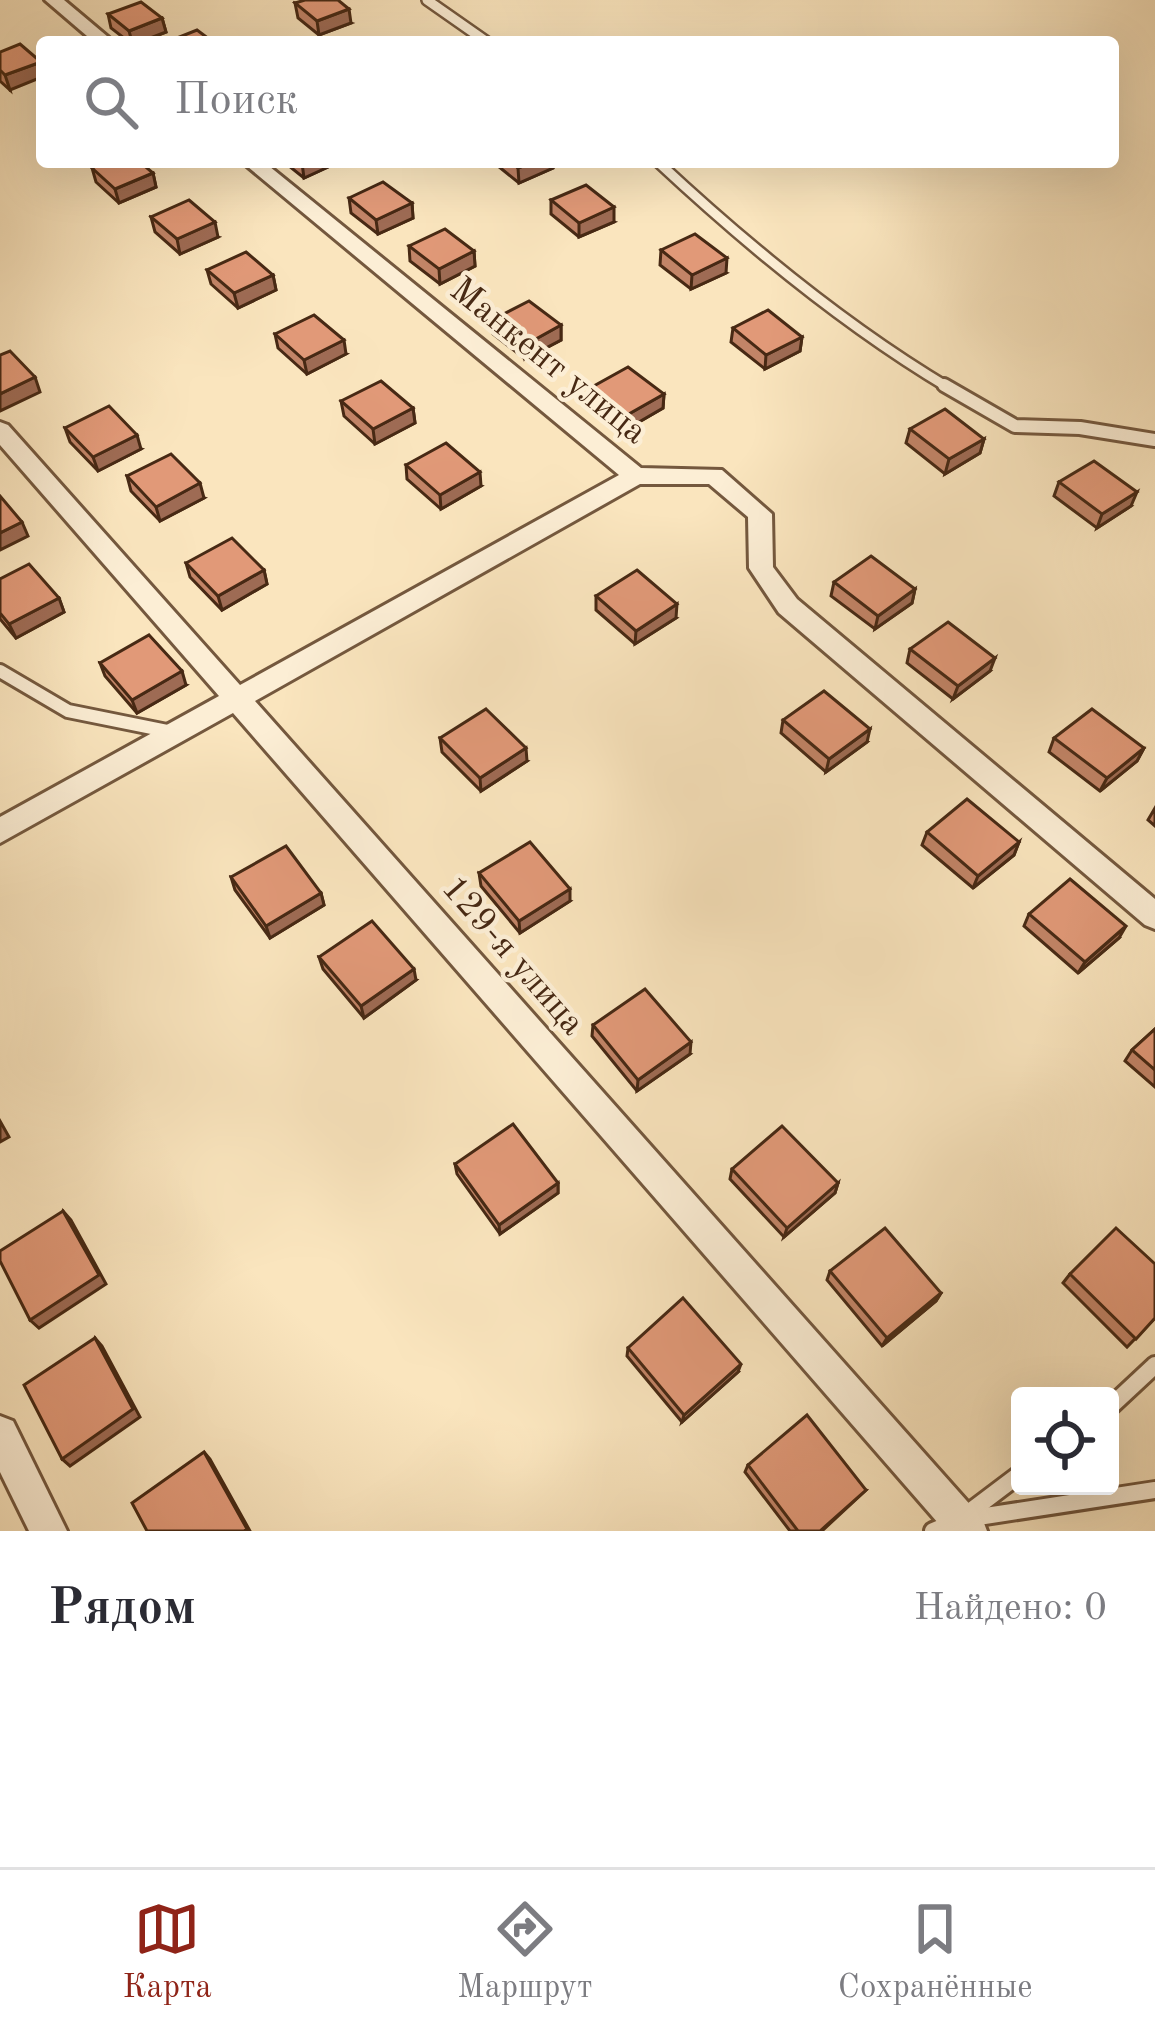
<!DOCTYPE html>
<html lang="ru">
<meta charset="utf-8">
<style>
:root{--surface:#fff;--page:#f7f7f7;--text:#2b2b33;--muted:#7c7c81;--line:#e1e1e2;--accent:#8f2418}
body{margin:0;font-family:"Old Standard TT",serif;background:var(--page);color:var(--text)}
.controls{position:absolute;right:36px;bottom:36px;display:grid;overflow:hidden;border-radius:12px;box-shadow:0 12px 48px #0002}
.controls button{width:108px;height:108px;display:grid;place-items:center;padding:0;border:0;border-bottom:3px solid var(--line);background:var(--surface);color:var(--text);font:60px sans-serif}
.list{margin:0;padding:0;list-style:none}
h2{display:flex;justify-content:space-between;align-items:center;height:156px;margin:0;padding:0 48px;font-size:51px}
h2 small{font-size:39px;font-weight:400;color:var(--muted)}
.icon{flex:none;width:66px;height:66px;fill:none;stroke:currentColor;stroke-width:2;stroke-linecap:round;stroke-linejoin:round}
.map{position:relative;flex:none;width:1155px;height:1531px;overflow:hidden}
.search{position:absolute;background:var(--surface);box-shadow:0 12px 48px #0002;left:36px;right:36px;top:36px;height:132px;display:flex;align-items:center;gap:30px;box-sizing:border-box;padding:0 42px;border-radius:12px;color:var(--muted);font-size:45px}
.sheet{height:336px;background:var(--surface)}
nav{display:flex;justify-content:space-around;align-items:center;box-sizing:border-box;height:168px;border-top:3px solid var(--line);background:var(--surface);font-size:33px;color:var(--muted)}
nav a{display:grid;justify-items:center;gap:6px}
nav .on{color:var(--accent)}
.map>svg:first-child{display:block}
</style>
<div class="map">
<svg width="1155" height="1531" viewBox="0 0 1155 1531">
<rect width="100%" height="100%" fill="#fae5be"/>
<filter id="stains"><feTurbulence type="fractalNoise" baseFrequency=".00167" numOctaves="4"/><feColorMatrix values="0 0 0 0 .2 0 0 0 0 .09 0 0 0 0 .02 0 0 0 .5 -.17"/></filter>
<radialGradient id="worn" r=".72"><stop offset=".6" stop-color="#630" stop-opacity="0"/><stop offset="1" stop-color="#630" stop-opacity=".3"/></radialGradient>
<g fill="none" stroke-linecap="round" stroke-linejoin="round">
<defs>
<g id="service-far2">
<polyline points="427,0 487,42"/>
<path d="M658,162c89,83 187,164 291,226"/>
</g>
<g id="service-far1">
<polyline points="944,385 1015,426 1080,428 1155,440"/>
<polyline points="0,671 68,711 172,732"/>
</g>
<g id="service">
<polyline points="1110,1407 1155,1365"/>
<polyline points="963,1517 1020,1474"/>
<polyline points="933,1531 959,1520 1155,1490"/>
</g>
<g id="minor">
<polygon points="45,0 64,0 114,42 94,42"/>
<polygon points="242,162 264,162 641,468 722,470 772,514 773,567 797,599 1155,899 1155,929 1145,925 779,613 749,568 748,517 709,484 640,484 255,701 982,1518 987,1531 945,1531 233,713 0,843 0,817 219,696 0,445 0,422 8,425 240,685 619,475"/>
<polygon points="0,1416 13,1421 67,1531 29,1531 0,1472"/>
</g>
</defs>
<!-- service-far2 casing -->
<use href="#service-far2" stroke="#74583e" stroke-width="14"/>
<!-- service-far1 casing -->
<use href="#service-far1" stroke="#74583e" stroke-width="18"/>
<!-- service casing -->
<use href="#service" stroke="#74583e" stroke-width="22"/>
<!-- minor casing -->
<use href="#minor" stroke="#74583e" stroke-width="6"/>
<!-- service-far2 -->
<use href="#service-far2" stroke="#fceed5" stroke-width="9"/>
<!-- service-far1 -->
<use href="#service-far1" stroke="#fceed5" stroke-width="12"/>
<!-- service -->
<use href="#service" stroke="#fceed5" stroke-width="16"/>
<!-- minor -->
<use href="#minor" fill="#fceed5" fill-rule="evenodd"/>
</g>
<!-- wall -->
<g fill="#c28467" stroke="#472914" stroke-width="3">
<polygon points="295,3 351,23 319,35 298,18"/>
<polygon points="108,14 162,18 166,32 140,42 129,42 111,28"/>
<polygon points="0,52 10,90 0,81"/>
<polygon points="284,162 339,162 304,178"/>
<polygon points="493,162 553,162 553,168 519,183"/>
<polygon points="92,168 153,173 156,187 119,203 96,182"/>
<polygon points="349,198 412,203 413,218 378,234 351,213"/>
<polygon points="551,200 614,222 579,237 551,214"/>
<polygon points="151,217 218,237 180,254 155,232"/>
<polygon points="409,246 474,251 475,266 440,284 410,261"/>
<polygon points="661,250 726,273 691,289 660,265"/>
<polygon points="207,270 273,275 276,290 238,308 211,284"/>
<polygon points="492,320 561,325 561,340 525,359 493,334"/>
<polygon points="733,328 802,337 800,351 765,369 731,342"/>
<polygon points="275,334 346,354 307,374 278,348"/>
<polygon points="592,387 664,394 663,408 627,429 592,402"/>
<polygon points="341,401 413,408 415,423 375,444 344,416"/>
<polygon points="65,428 141,449 98,471 70,442"/>
<polygon points="910,429 984,439 980,453 945,474 906,443"/>
<polygon points="406,465 481,486 441,509 407,479"/>
<polygon points="127,476 204,498 160,521 131,491"/>
<polygon points="1059,482 1131,506 1097,528 1054,496"/>
<polygon points="186,563 264,570 267,584 222,610 190,577"/>
<polygon points="0,579 59,598 64,612 16,638 0,619"/>
<polygon points="834,582 915,589 912,603 875,629 831,596"/>
<polygon points="596,596 676,618 635,644 596,610"/>
<polygon points="910,649 990,671 953,699 907,663"/>
<polygon points="100,663 186,685 137,713 105,676"/>
<polygon points="783,720 867,742 826,772 781,733"/>
<polygon points="440,738 527,761 481,791 442,752"/>
<polygon points="1054,738 1144,748 1137,761 1100,791 1049,752"/>
<polygon points="1155,808 1155,826 1148,820"/>
<polygon points="927,832 1019,842 1014,855 973,888 922,845"/>
<polygon points="479,873 570,901 520,933 481,886"/>
<polygon points="231,877 321,893 324,905 270,938 235,890"/>
<polygon points="1029,914 1119,938 1078,973 1024,926"/>
<polygon points="319,957 416,980 364,1018 323,969"/>
<polygon points="593,1025 690,1054 637,1091 592,1036"/>
<polygon points="1155,1029 1155,1087 1125,1061 1132,1050"/>
<polygon points="455,1164 558,1183 558,1193 500,1234 457,1174"/>
<polygon points="732,1169 838,1183 835,1193 784,1237 730,1179"/>
<polygon points="830,1271 941,1293 936,1301 882,1346 827,1280"/>
<polygon points="1070,1274 1155,1318 1127,1347 1063,1283"/>
<polygon points="628,1348 738,1372 682,1422 627,1356"/>
<polygon points="748,1465 866,1490 822,1531 790,1531 745,1472"/>
</g>
<!-- shaded-wall -->
<g fill="#9e6b54" stroke="#472914" stroke-width="3">
<polygon points="349,9 351,23 319,35 317,21"/>
<polygon points="162,18 166,32 140,42 132,42 129,31"/>
<polygon points="41,62 42,77 10,90 5,75"/>
<polygon points="305,162 339,162 304,178 302,163"/>
<polygon points="533,162 553,162 553,168 519,183 518,168"/>
<polygon points="153,173 156,187 119,203 115,189"/>
<polygon points="412,203 413,218 378,234 376,220"/>
<polygon points="614,207 614,222 579,237 579,223"/>
<polygon points="215,222 218,237 180,254 177,239"/>
<polygon points="474,251 475,266 440,284 439,269"/>
<polygon points="727,258 726,273 691,289 692,275"/>
<polygon points="273,275 276,290 238,308 234,293"/>
<polygon points="561,325 561,340 525,359 525,345"/>
<polygon points="802,337 800,351 765,369 766,355"/>
<polygon points="344,340 346,354 307,374 304,360"/>
<polygon points="35,377 40,392 0,411 0,394"/>
<polygon points="664,394 663,408 627,429 627,415"/>
<polygon points="413,408 415,423 375,444 373,429"/>
<polygon points="137,435 141,449 98,471 93,457"/>
<polygon points="984,439 980,453 945,474 949,459"/>
<polygon points="480,472 481,486 441,509 440,495"/>
<polygon points="200,483 204,498 160,521 156,507"/>
<polygon points="1137,492 1131,506 1097,528 1102,514"/>
<polygon points="22,522 28,536 0,550 0,533"/>
<polygon points="264,570 267,584 222,610 218,596"/>
<polygon points="915,589 912,603 875,629 878,616"/>
<polygon points="59,598 64,612 16,638 9,624"/>
<polygon points="677,604 676,618 635,644 636,631"/>
<polygon points="995,658 990,671 953,699 958,686"/>
<polygon points="182,671 186,685 137,713 132,700"/>
<polygon points="870,729 867,742 826,772 829,759"/>
<polygon points="526,748 527,761 481,791 480,778"/>
<polygon points="1144,748 1137,761 1100,791 1107,778"/>
<polygon points="1019,842 1014,855 973,888 978,876"/>
<polygon points="570,889 570,901 520,933 519,921"/>
<polygon points="321,893 324,905 270,938 266,926"/>
<polygon points="1126,926 1119,938 1078,973 1085,962"/>
<polygon points="414,969 416,980 364,1018 361,1006"/>
<polygon points="691,1042 690,1054 637,1091 638,1080"/>
<polygon points="0,1121 9,1137 0,1142"/>
<polygon points="558,1183 558,1193 500,1234 499,1225"/>
<polygon points="838,1183 835,1193 784,1237 787,1228"/>
<polygon points="63,1211 71,1220 106,1284 39,1328 30,1320"/>
<polygon points="941,1293 936,1301 882,1346 887,1338"/>
<polygon points="95,1338 102,1346 140,1417 70,1466 62,1459"/>
<polygon points="741,1364 738,1372 682,1422 684,1415"/>
<polygon points="204,1452 210,1459 250,1531 244,1531"/>
</g>
<!-- building -->
<g fill="#e19978" stroke="#472914" stroke-width="3">
<polygon points="305,0 338,0 349,9 317,21 295,3"/>
<polygon points="141,2 162,18 129,31 108,14"/>
<polygon points="197,30 213,42 167,42"/>
<polygon points="20,44 41,62 5,75 0,70 0,52"/>
<polygon points="105,162 140,162 153,173 115,189 92,168"/>
<polygon points="511,162 533,162 518,168"/>
<polygon points="383,182 412,203 376,220 349,198"/>
<polygon points="586,185 614,207 579,223 551,200"/>
<polygon points="189,200 215,222 177,239 151,217"/>
<polygon points="445,229 474,251 439,269 409,246"/>
<polygon points="695,234 727,258 692,275 661,250"/>
<polygon points="246,252 273,275 234,293 207,270"/>
<polygon points="529,301 561,325 525,345 492,320"/>
<polygon points="768,310 802,337 766,355 733,328"/>
<polygon points="314,315 344,340 304,360 275,334"/>
<polygon points="10,351 35,377 0,394 0,355"/>
<polygon points="628,367 664,394 627,415 592,387"/>
<polygon points="381,381 413,408 373,429 341,401"/>
<polygon points="109,406 137,435 93,457 65,428"/>
<polygon points="945,409 984,439 949,459 910,429"/>
<polygon points="446,443 480,472 440,495 406,465"/>
<polygon points="171,454 200,483 156,507 127,476"/>
<polygon points="1094,461 1137,492 1102,514 1059,482"/>
<polygon points="0,496 22,522 0,533"/>
<polygon points="232,538 264,570 218,596 186,563"/>
<polygon points="871,556 915,589 878,616 834,582"/>
<polygon points="29,564 59,598 9,624 0,613 0,579"/>
<polygon points="637,570 677,604 636,631 596,596"/>
<polygon points="948,622 995,658 958,686 910,649"/>
<polygon points="149,635 182,671 132,700 100,663"/>
<polygon points="824,691 870,729 829,759 783,720"/>
<polygon points="486,709 526,748 480,778 440,738"/>
<polygon points="1092,709 1144,748 1107,778 1054,738"/>
<polygon points="967,799 1019,842 978,876 927,832"/>
<polygon points="530,842 570,889 519,921 479,873"/>
<polygon points="286,846 321,893 266,926 231,877"/>
<polygon points="1070,879 1126,926 1085,962 1029,914"/>
<polygon points="372,921 414,969 361,1006 319,957"/>
<polygon points="645,989 691,1042 638,1080 593,1025"/>
<polygon points="1155,1029 1155,1070 1132,1050"/>
<polygon points="513,1124 558,1183 499,1225 455,1164"/>
<polygon points="782,1126 838,1183 787,1228 732,1169"/>
<polygon points="63,1211 99,1275 30,1320 0,1261 0,1251"/>
<polygon points="885,1228 941,1293 887,1338 830,1271"/>
<polygon points="1116,1228 1155,1264 1155,1318 1136,1339 1070,1274"/>
<polygon points="683,1298 741,1364 684,1415 628,1348"/>
<polygon points="95,1338 133,1409 62,1459 24,1385"/>
<polygon points="807,1415 866,1490 820,1531 798,1531 748,1465"/>
<polygon points="204,1452 247,1529 244,1531 147,1531 132,1503"/>
</g>
<g text-anchor="middle" stroke-width="9" stroke-linejoin="round" paint-order="stroke">
<!-- street labels -->
<g font-size="36" fill="#472914" stroke="#fceed5">
<text transform="translate(550 359) rotate(39)" y="13">Манкент улица</text>
<text transform="translate(515 954) rotate(49)" y="13">129-я улица</text>
</g>
</g>
<rect width="100%" height="100%" filter="url(#stains)"/>
<rect width="100%" height="100%" fill="url(#worn)"/>
</svg>
<div class="controls">
<button><svg class="icon" aria-label="locate" viewBox="0 0 24 24"><circle cx="12" cy="12" r="6"/><path d="M12 2v4M12 18v4M2 12h4M18 12h4"/></svg></button>
</div>
<div class="search"><svg class="icon" aria-label="search" viewBox="0 0 24 24"><circle cx="10" cy="10" r="6"/><path d="M15 15l6 6"/></svg>Поиск</div>
</div>
<section class="sheet">
<h2>Рядом<small>Найдено: 0</small></h2>
<ul class="list">
</ul>
</section>
<nav>
<a class="on"><svg class="icon" aria-label="map" viewBox="0 0 24 24"><path d="M3 6l6-2 6 2 6-2v14l-6 2-6-2-6 2zM9 4v14M15 6v14"/></svg>Карта</a>
<a><svg class="icon" aria-label="directions" viewBox="0 0 24 24"><path d="M12 3l9 9-9 9-9-9zM9 14v-3h6M13 9l2 2-2 2"/></svg>Маршрут</a>
<a><svg class="icon" aria-label="saved" viewBox="0 0 24 24"><path d="M7 4h10v16l-5-4-5 4z"/></svg>Сохранённые</a>
</nav>
